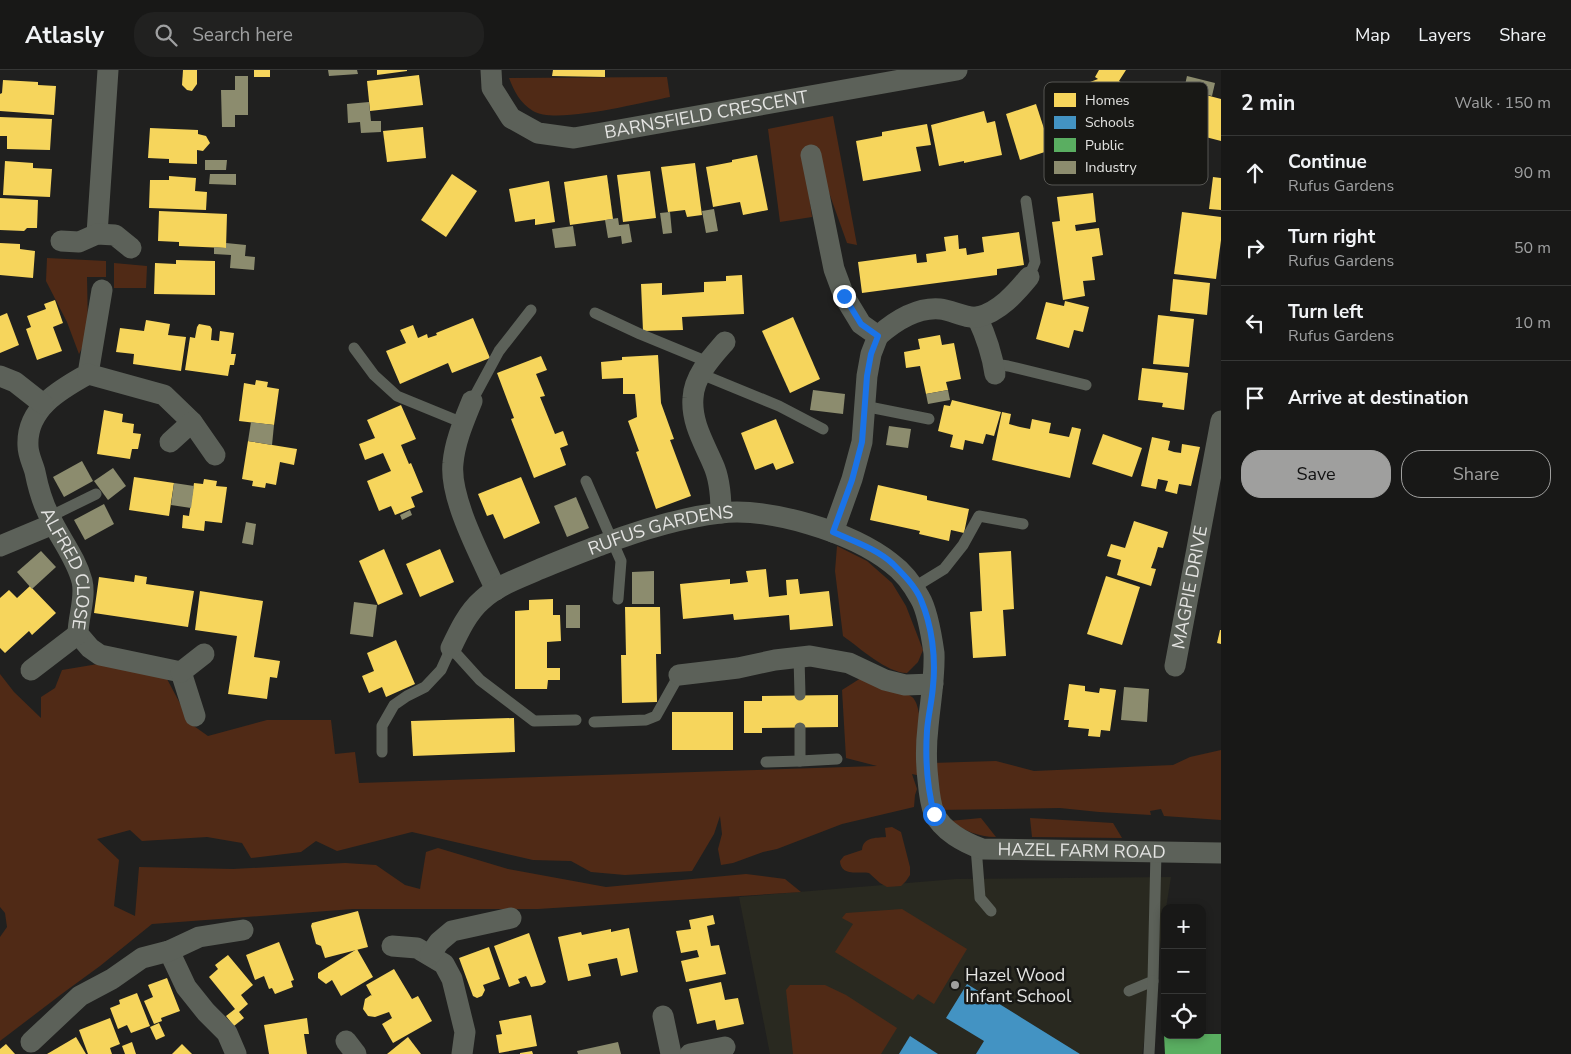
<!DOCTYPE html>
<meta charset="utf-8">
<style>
:root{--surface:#181817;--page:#212120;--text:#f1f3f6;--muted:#9fa0a1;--line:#363736;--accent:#9f9f9e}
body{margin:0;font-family:"Nunito Sans",sans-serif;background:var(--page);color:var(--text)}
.controls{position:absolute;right:15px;bottom:15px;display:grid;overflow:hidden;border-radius:10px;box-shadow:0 2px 8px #0003}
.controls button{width:45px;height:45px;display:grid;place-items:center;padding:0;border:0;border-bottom:1px solid var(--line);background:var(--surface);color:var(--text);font:25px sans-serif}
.stop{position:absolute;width:15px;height:15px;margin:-11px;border:4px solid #1a73e8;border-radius:50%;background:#fff}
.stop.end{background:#1a73e8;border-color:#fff;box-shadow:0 1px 5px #0008}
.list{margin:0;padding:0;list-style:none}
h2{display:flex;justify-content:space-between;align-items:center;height:65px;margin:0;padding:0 20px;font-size:21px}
h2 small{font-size:16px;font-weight:400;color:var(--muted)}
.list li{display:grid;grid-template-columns:32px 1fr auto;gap:15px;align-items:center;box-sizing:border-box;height:75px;padding:0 20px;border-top:1px solid var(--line)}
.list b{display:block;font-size:19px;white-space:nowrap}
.list p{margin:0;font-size:16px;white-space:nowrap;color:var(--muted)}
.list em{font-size:16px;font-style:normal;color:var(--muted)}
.actions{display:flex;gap:10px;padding:15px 20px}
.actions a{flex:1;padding:11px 0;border:1px solid var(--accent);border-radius:20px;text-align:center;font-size:18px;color:var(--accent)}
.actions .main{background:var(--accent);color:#111}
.icon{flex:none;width:28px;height:28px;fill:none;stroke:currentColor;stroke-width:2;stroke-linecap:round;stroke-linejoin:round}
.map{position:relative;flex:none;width:1221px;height:984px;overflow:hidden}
header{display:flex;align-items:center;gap:30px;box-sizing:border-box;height:70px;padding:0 25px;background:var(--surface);border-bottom:1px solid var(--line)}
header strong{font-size:24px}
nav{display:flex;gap:28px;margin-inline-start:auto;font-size:18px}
.search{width:350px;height:45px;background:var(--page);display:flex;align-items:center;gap:12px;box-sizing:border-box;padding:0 18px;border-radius:20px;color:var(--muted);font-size:19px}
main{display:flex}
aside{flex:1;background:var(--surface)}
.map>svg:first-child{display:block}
</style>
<header>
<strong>Atlasly</strong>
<div class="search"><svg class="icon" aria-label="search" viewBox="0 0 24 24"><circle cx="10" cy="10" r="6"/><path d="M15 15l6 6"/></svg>Search here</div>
<nav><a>Map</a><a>Layers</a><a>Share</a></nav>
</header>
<main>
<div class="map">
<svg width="1221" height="984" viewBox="0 0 1221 984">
<rect width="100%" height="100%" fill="#20201f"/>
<!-- built -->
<polygon fill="#292920" points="1171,807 1166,838 1165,838 1165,846 1142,984 770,984 739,827 956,809"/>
<!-- green -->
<g fill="#502a16">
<path d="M667,7l3,20c-27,5 -115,28 -137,14 -13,-8 -19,-20 -24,-33z"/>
<polygon points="833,46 857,175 847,173 827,117 818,77 803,80 812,147 780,152 768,59"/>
<polygon points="47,188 106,191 106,207 87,207 88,258 86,270 79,284 67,252 46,211"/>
<polygon points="114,193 147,196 146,218 114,218"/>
<path d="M837,476l30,15 25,22 14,23 17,44 -5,12 -11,11c-20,0 -47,-25 -64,-37l-8,-65z"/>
<path d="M104,593l63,16 24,45 17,12 59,-16h64l4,34 20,-2 4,31 518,-17 -31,-8 -4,-68 19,-12c15,5 39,10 51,19 12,9 9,63 9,79l-9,-2 5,15 -2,6 -1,12 -72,17 -65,25 -14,3 -30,11 -12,2 -3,-16 4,-15 -2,-18 -6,18 -22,37 -67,4 -34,-3 -20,-11 -38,-1 -121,-28 -75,19 -21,-10 -15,11 -50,6 -9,-15 -35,-6 -65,4 -12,-11 -33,9 22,21 -5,46 21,10 4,-49 94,2 112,-6 31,2 29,20 15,4 6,-37 12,-4 70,21 98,18 140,-13 39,5 16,13 -263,17h-185l-201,15 -52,42 -37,27 -63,48v-104l7,-10 -2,-14 -5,-6v-233l14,18 27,26v-21l14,-9 7,-18z"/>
<polygon points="1221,680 1221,750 1164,746 1161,739 1150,741 1151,745 1099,742 1060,738 939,740 931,693 996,691 1034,701 1173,695 1190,687"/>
<path d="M981,748l15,19c-19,0 -31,-7 -47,-16z"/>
<polygon points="1030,748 1113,753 1122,768 1032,767"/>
<path d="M892,757l9,5 9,35v8l-4,6 -5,5 -14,1 -7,-4 -11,-10c-10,-2 -28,4 -29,-12l4,-5 18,-6c1,-13 13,-12 24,-13l-1,-9z"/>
<polygon points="902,839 967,879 934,934 918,924 913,930 835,882 853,854 842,848 846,843"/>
<polygon points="790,915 825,915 846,925 897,958 881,984 793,984 786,920"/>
</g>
<!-- homes -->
<g fill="#f6d55c">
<polygon points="183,0 197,0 197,14 192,21 187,20 182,15"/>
<rect x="254" y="0" width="16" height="7"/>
<polygon points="377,0 407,0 407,1 377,5"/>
<polygon points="553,0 605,0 605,7 552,6"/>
<polygon points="1099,0 1126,0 1119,11 1146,28 1136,45 1115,32 1121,47 1119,48 1122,58 1086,72 1082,63 1077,65 1061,23 1098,9 1095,7"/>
<polygon points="419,5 423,35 370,41 367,11"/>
<polygon points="3,10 38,12 38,15 56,16 54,45 0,41 0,24 2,23"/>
<polygon points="1187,20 1221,29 1221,71 1194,64 1198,50 1180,46"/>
<polygon points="1036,34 1051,80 1020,90 1006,44"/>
<polygon points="984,41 987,53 995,51 1002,85 964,93 964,91 939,96 931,55"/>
<polygon points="0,47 52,49 50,80 7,79 7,66 0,66"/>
<polygon points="927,54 931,75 916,77 921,101 863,111 856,71 882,66 882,62"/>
<polygon points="423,57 426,88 387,92 383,61"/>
<polygon points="150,58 198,60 198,64 206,66 210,73 203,81 197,80 197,94 169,93 169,89 148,88"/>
<polygon points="757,85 768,140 743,145 740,132 713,137 706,97 732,92 732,90"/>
<polygon points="5,91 33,93 33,98 52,99 50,127 3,125"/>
<polygon points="695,93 702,145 687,147 685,140 668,142 661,97"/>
<polygon points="650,101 656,148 623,152 617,105"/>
<polygon points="452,104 477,121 446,167 421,150"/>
<polygon points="607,105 613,149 570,155 564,112"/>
<polygon points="169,106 196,108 195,121 207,122 206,140 149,138 150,110 169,110"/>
<polygon points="1213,107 1221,108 1221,140 1209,139"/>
<polygon points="549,111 555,152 535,155 535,149 515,152 509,119"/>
<polygon points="1093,123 1096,152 1075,155 1076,161 1099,158 1103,185 1092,187 1095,210 1083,211 1085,226 1063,230 1052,152 1060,151 1057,127"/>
<polygon points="0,128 38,130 37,158 27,158 24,161 0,160"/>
<polygon points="159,141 227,144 226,178 179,176 179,172 158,171"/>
<polygon points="1182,142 1221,147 1221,170 1216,209 1174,204"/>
<polygon points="1019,162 1024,195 997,199 997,205 862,223 858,192 916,184 917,193 927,192 926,184 946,181 944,167 958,165 959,179 966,178 967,185 984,182 982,167"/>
<polygon points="0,173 20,174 20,179 35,181 33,208 0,205"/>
<polygon points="176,190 215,191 215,225 154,224 155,193 176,194"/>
<polygon points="742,205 744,244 682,247 683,260 643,261 641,214 662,213 662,225 704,222 704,212 726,211 726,206"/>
<polygon points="1173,209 1210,213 1207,245 1170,241"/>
<polygon points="55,230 63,253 53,257 62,281 37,290 26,259 31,257 27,246 46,239 44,234"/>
<polygon points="1065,231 1089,237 1083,262 1074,260 1069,278 1036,269 1046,232 1064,236"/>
<polygon points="7,243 19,275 0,283 0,246"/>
<polygon points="1158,245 1194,249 1189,297 1153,294"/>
<polygon points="793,247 820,309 790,323 762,261"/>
<polygon points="473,248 490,288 452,303 448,293 400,314 386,281 406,273 400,260 413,255 418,268 427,264 428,268 437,265 436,263"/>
<polygon points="146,250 170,254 168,265 186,267 181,301 133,294 134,284 116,282 120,258 144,261"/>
<polygon points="199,254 210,256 212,259 211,270 219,271 220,261 234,263 231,284 236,284 234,295 230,295 228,306 185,300 190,267 195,268 197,257"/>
<polygon points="940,265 942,275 954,273 961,309 946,312 948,320 926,324 920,296 906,298 904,282 920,279 918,269"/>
<polygon points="658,285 661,333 674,369 670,370 691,426 656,439 636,382 639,381 628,351 637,347 635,324 623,324 623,308 602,309 601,292 622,290 622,287"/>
<polygon points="541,286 547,300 536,304 545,326 540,327 555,364 563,361 568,375 560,378 566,395 534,408 511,349 514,348 497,303"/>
<polygon points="1142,298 1188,303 1184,340 1162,337 1163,333 1138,330"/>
<polygon points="256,310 268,312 267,317 279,319 274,355 239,351 244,313 255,315"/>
<polygon points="952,330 1001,342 994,366 986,364 983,374 965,370 963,380 950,377 953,365 938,361 944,335 950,336"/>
<polygon points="401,335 416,369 401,375 409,394 411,393 423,422 411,427 415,437 395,445 391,436 379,441 367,411 391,401 383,383 365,390 359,374 375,368 367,350"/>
<polygon points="104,340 123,344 122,352 134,354 133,363 141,364 138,379 132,379 130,389 97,384"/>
<polygon points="1002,342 1011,344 1009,354 1020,357 1030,359 1032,349 1041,351 1051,353 1049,363 1069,367 1072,357 1081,359 1070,408 992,390"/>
<polygon points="776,349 794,393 776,400 773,393 755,400 741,363"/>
<polygon points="1103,364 1142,378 1132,407 1092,394"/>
<polygon points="1152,367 1170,371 1168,380 1174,382 1181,383 1182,374 1200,377 1191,416 1179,414 1177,424 1165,421 1168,411 1158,409 1156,419 1141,416"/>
<polygon points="248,371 297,379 294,395 280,392 276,415 266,413 265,418 252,416 253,411 242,409"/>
<polygon points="134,407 174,413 169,446 129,440"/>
<polygon points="521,407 540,453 504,469 493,444 487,446 478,424"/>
<polygon points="204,409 217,411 216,416 227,417 222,453 205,451 204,461 182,458 183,445 189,446 194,413 203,414"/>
<polygon points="878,415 927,426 927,430 969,439 964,463 951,460 949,471 919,464 920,461 870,450"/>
<polygon points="1134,451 1168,462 1163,478 1158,477 1155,487 1151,498 1156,499 1151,516 1117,505 1121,490 1107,486 1111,474 1125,478"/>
<polygon points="384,479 403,524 378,535 359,491"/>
<polygon points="440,479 454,512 420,527 406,494"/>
<polygon points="1011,481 1014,539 1003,540 1006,586 973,588 970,542 982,541 979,483"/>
<polygon points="766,499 769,527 787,525 786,510 798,509 800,524 829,521 833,556 790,560 789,545 734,550 733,544 683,549 680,514 730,509 730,514 748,512 746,501"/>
<polygon points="135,505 147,507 146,514 194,521 188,557 94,543 99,507 134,512"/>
<polygon points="1106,506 1140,517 1122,575 1087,564"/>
<polygon points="30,516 56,543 32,565 29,561 5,583 0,578 0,528 9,520 17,528"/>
<polygon points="200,521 263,531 254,587 280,591 277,608 270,607 267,629 228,624 237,566 195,560"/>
<polygon points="553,529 553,545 560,545 561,571 547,572 547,598 560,598 560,610 548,610 547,619 515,619 515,541 529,540 529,530"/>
<polygon points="625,537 660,537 661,584 656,584 657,632 622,633 621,585 626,585"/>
<polygon points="1220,560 1221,560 1221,574 1217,573"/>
<polygon points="396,570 415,614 386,627 382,617 369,623 362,606 374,601 367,583"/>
<polygon points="1069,614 1085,616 1085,621 1099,623 1100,618 1116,620 1110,661 1101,660 1100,667 1088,666 1089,659 1068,657 1069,650 1064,650"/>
<polygon points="838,625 838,657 762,658 762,663 744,663 744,631 762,631 762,626"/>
<rect x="672" y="642" width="61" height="38"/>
<polygon points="514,648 515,682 413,686 411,651"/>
<polygon points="358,841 368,877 325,888 321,876 316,874 311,856 312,853"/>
<polygon points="713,845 715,854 707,856 711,876 719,875 726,904 686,912 681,891 699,887 697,880 681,883 676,861 691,859 689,850"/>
<polygon points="629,858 638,902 621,906 617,888 588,894 591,906 568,911 558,867 581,862 582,865 611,859 611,862"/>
<polygon points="529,863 546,912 542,915 531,917 526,906 518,909 520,913 509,917 494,876"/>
<polygon points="279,872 294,910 291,911 293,917 275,924 272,918 269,919 264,906 255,910 246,885"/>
<polygon points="489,877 500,909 483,915 485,920 482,926 477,928 473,926 459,888"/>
<polygon points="357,879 373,907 341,926 332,910 326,914 318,908 318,903"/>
<polygon points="228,885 253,915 241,925 248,934 239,942 244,948 234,956 226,946 235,939 209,907 218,899 215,895"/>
<polygon points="394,899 412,929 418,926 432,951 393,973 382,954 392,948 389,942 375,947 368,946 363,939 365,929 371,925 372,926 366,915"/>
<polygon points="167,908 180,941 161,948 162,951 154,954 144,931 153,927 148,915"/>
<polygon points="721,912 725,930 738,928 744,954 717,960 715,950 697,954 689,919"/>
<polygon points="137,923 150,956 131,963 127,955 118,959 110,938 120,934 119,930"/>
<polygon points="531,945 537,976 499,983 496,965 502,964 499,951"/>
<polygon points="110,948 120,974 110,978 112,984 88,984 79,960"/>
<polygon points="307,948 309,964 304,964 307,984 269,984 264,955"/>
<polygon points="159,953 165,966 156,970 150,957"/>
<polygon points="76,967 86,984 47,984"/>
<polygon points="408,967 421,984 387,984"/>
<polygon points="132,972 136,984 125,984 122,976"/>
<polygon points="6,974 15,984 0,984 0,979"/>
<polygon points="182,974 192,984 172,984"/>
<polygon points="532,981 533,984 520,984 520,983"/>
</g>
<!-- schools -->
<g fill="#4393c3">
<polygon points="967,914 1080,984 976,984 984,971 946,948"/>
<polygon points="910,966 938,984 899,984"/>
</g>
<!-- public -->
<polygon fill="#5aae61" points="1202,964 1221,964 1221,984 1165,984 1164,965"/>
<!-- industry -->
<g fill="#8c8c6e">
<polygon points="328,0 357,0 358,4 329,6"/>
<polygon points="235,6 248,6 248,45 235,45 235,57 222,57 221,20 235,20"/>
<polygon points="1187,6 1215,13 1212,26 1184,19"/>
<polygon points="369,32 371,51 381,51 381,62 361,63 360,52 348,53 347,34"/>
<polygon points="205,90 227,90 226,100 205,100"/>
<polygon points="210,104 236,104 236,115 209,114"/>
<polygon points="714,139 718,161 706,163 702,141"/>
<polygon points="670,142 672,163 663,164 660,143"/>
<polygon points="618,148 619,155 629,154 632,172 622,174 621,166 608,168 605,150"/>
<polygon points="573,156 576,176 555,178 552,159"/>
<polygon points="226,173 246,175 245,186 255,187 254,200 230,198 231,185 214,184 214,177 226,178"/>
<polygon points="813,320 845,324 843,344 810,340"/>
<polygon points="948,320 950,330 928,334 926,324"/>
<polygon points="251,352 274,355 272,375 248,371"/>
<polygon points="889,356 911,359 908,378 886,375"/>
<polygon points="82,391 93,411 64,427 53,407"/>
<polygon points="113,398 126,416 108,430 94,411"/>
<polygon points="174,413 194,416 191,438 171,435"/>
<polygon points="576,427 589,458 567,467 554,436"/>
<polygon points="104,434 114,454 85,470 74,450"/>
<polygon points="410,440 412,445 402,450 400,445"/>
<polygon points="246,452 256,454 253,475 242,473"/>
<polygon points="41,481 56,497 32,519 17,502"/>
<polygon points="654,501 654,534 632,534 632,502"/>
<polygon points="354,532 377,535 373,567 350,564"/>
<rect x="566" y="535" width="14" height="23"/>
<polygon points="1124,617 1149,619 1147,652 1121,650"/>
<polygon points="618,972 621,984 578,984 577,981"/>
</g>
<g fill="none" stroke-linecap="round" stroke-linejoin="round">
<!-- lane -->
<g stroke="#5c6159" stroke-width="11">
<polyline points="1026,131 1035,192 1029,207"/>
<polyline points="595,243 640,264 708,292"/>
<polyline points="354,278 374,305 397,326 463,353"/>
<polyline points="994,294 1008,296 1086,315"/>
<polyline points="701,304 779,336 823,359"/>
<polyline points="472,331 499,281 531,240"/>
<polyline points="864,336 929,349"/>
<polyline points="586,411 621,491 618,529"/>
<polyline points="49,447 96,424"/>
<polyline points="913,518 944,499 963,475 979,446 1023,454"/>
<polyline points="799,587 800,625"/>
<polyline points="594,652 646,650 656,646 679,605"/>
<polyline points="800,658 800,691 837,689"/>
<polyline points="382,682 382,656 394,635 407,626 425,617 441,600 451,578 480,610 534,651 576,650"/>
<polyline points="766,692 800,691"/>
<polyline points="976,777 980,828 991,841"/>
<polyline points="1129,921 1153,911 1156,782"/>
<polyline points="1149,984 1153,911"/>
</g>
<!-- street -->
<g stroke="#5c6159" stroke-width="21">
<path id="s1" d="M491,0l1,18 19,30 27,15 36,5 383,-68"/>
<polyline points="811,85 834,199 844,226 861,254 878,266 871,284 867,306 862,372 852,409 833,462"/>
<polyline points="97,164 108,0"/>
<polyline points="61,171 79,172 97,164 115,165 131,178"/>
<path id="s2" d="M102,220l-14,84c-29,16 -62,35 -60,72 0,9 5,18 7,26 3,15 8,33 16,47 10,21 25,39 31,62 4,17 -4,36 -4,53l12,14 10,7 81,17 14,44"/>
<path d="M977,247c9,19 15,36 18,57"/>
<path d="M878,266c17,-15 39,-29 62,-27 12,1 26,10 38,8 21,-5 38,-24 51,-40"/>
<polyline points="88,304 164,325 192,352 215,385"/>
<polyline points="0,306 15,312 43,334"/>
<path d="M472,331c-8,20 -17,40 -19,62 -4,35 28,94 43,127"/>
<polyline points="170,372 192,352"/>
<path d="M721,443c0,-17 -1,-34 -8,-49 -9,-21 -22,-42 -20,-66 1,-22 18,-40 32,-56"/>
<polyline points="0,476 53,454"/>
<path id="s3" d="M451,578c8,-17 17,-36 31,-48 16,-15 38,-22 58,-31 20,-8 41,-17 61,-24 39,-15 78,-27 119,-32 49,-6 132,19 171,50 11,8 22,22 29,35 7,12 12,41 14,55 1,25 -4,50 -6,74 -2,17 -2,36 0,53 1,11 2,23 6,33 8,18 31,30 48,36l239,4"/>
<path id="s4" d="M1175,596c15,-82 31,-163 46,-245"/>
<polyline points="31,600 78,564"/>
<polyline points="181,602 204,584"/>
<polyline points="679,605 738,598 775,590 810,586 849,593 885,610 905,615 933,614"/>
<polyline points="392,876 417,878 444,894 452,909 465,962 462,984"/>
<polyline points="169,881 186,917 206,942 227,963 236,984"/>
<polyline points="430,885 439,872 452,861 511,848"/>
<polyline points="663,946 671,984"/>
<polyline points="346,971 356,984"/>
<polyline points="31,972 80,926 112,909 142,888 169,881 199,867 243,860"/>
<polyline points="690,984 725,977"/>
</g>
</g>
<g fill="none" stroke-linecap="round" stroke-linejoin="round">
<!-- route -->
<path stroke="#1a73e8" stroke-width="6" d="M844,226l17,28 17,12 -7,18 -4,22 -5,66 -10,38 -19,52c20,9 44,17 60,32 10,10 23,23 28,36 11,26 15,58 12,86 -1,15 -5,30 -6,45 -2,29 0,55 7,83"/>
</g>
<!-- markers -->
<circle fill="#9f9f9e" stroke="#181815" stroke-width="2" cx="955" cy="915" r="5"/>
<g text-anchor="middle" stroke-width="5" stroke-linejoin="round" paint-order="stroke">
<!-- street labels -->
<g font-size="18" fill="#e4e4e2" stroke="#181815">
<text dy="6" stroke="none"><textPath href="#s1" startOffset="255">BARNSFIELD CRESCENT</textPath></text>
<text dy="6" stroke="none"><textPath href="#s3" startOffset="251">RUFUS GARDENS</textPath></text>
<text dy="6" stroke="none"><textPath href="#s2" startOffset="315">ALFRED CLOSE</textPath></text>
<text dy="6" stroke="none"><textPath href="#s4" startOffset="80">MAGPIE DRIVE</textPath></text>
<text dy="6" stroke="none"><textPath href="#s3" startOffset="919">HAZEL FARM ROAD</textPath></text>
</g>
<!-- poi labels -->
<g font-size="18" fill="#e4e4e2" stroke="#181815" text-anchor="start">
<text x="965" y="911">Hazel Wood<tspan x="965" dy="21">Infant School</tspan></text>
</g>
</g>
<!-- legend -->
<rect x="1044" y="12" width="164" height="103" rx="8" fill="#181815" stroke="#555552" stroke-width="1"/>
<rect x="1054" y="23" width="22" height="14" fill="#f6d55c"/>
<rect x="1054" y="46" width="22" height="13" fill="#4393c3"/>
<rect x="1054" y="68" width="22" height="14" fill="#5aae61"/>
<rect x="1054" y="91" width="22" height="13" fill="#8c8c6e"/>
<g font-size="14" fill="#e4e4e2">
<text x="1085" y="35">Homes</text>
<text x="1085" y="57">Schools</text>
<text x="1085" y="80">Public</text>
<text x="1085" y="102">Industry</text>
</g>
</svg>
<div class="controls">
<button>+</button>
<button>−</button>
<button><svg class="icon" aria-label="locate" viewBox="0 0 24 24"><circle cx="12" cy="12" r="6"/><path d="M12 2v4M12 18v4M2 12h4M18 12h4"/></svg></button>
</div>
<div class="stop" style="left:934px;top:744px"></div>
<div class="stop end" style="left:844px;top:226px"></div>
</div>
<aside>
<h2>2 min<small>Walk · 150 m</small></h2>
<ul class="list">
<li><svg class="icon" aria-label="ahead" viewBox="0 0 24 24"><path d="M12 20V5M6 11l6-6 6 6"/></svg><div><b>Continue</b><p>Rufus Gardens</p></div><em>90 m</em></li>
<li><svg class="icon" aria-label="right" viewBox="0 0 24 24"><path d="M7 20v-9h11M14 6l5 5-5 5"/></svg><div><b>Turn right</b><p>Rufus Gardens</p></div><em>50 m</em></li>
<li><svg class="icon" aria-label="left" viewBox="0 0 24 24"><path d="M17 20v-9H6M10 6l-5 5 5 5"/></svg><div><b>Turn left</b><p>Rufus Gardens</p></div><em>10 m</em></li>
<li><svg class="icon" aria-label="arrive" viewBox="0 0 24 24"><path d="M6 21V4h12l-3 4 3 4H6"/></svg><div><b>Arrive at destination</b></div></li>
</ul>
<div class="actions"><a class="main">Save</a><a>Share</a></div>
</aside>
</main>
